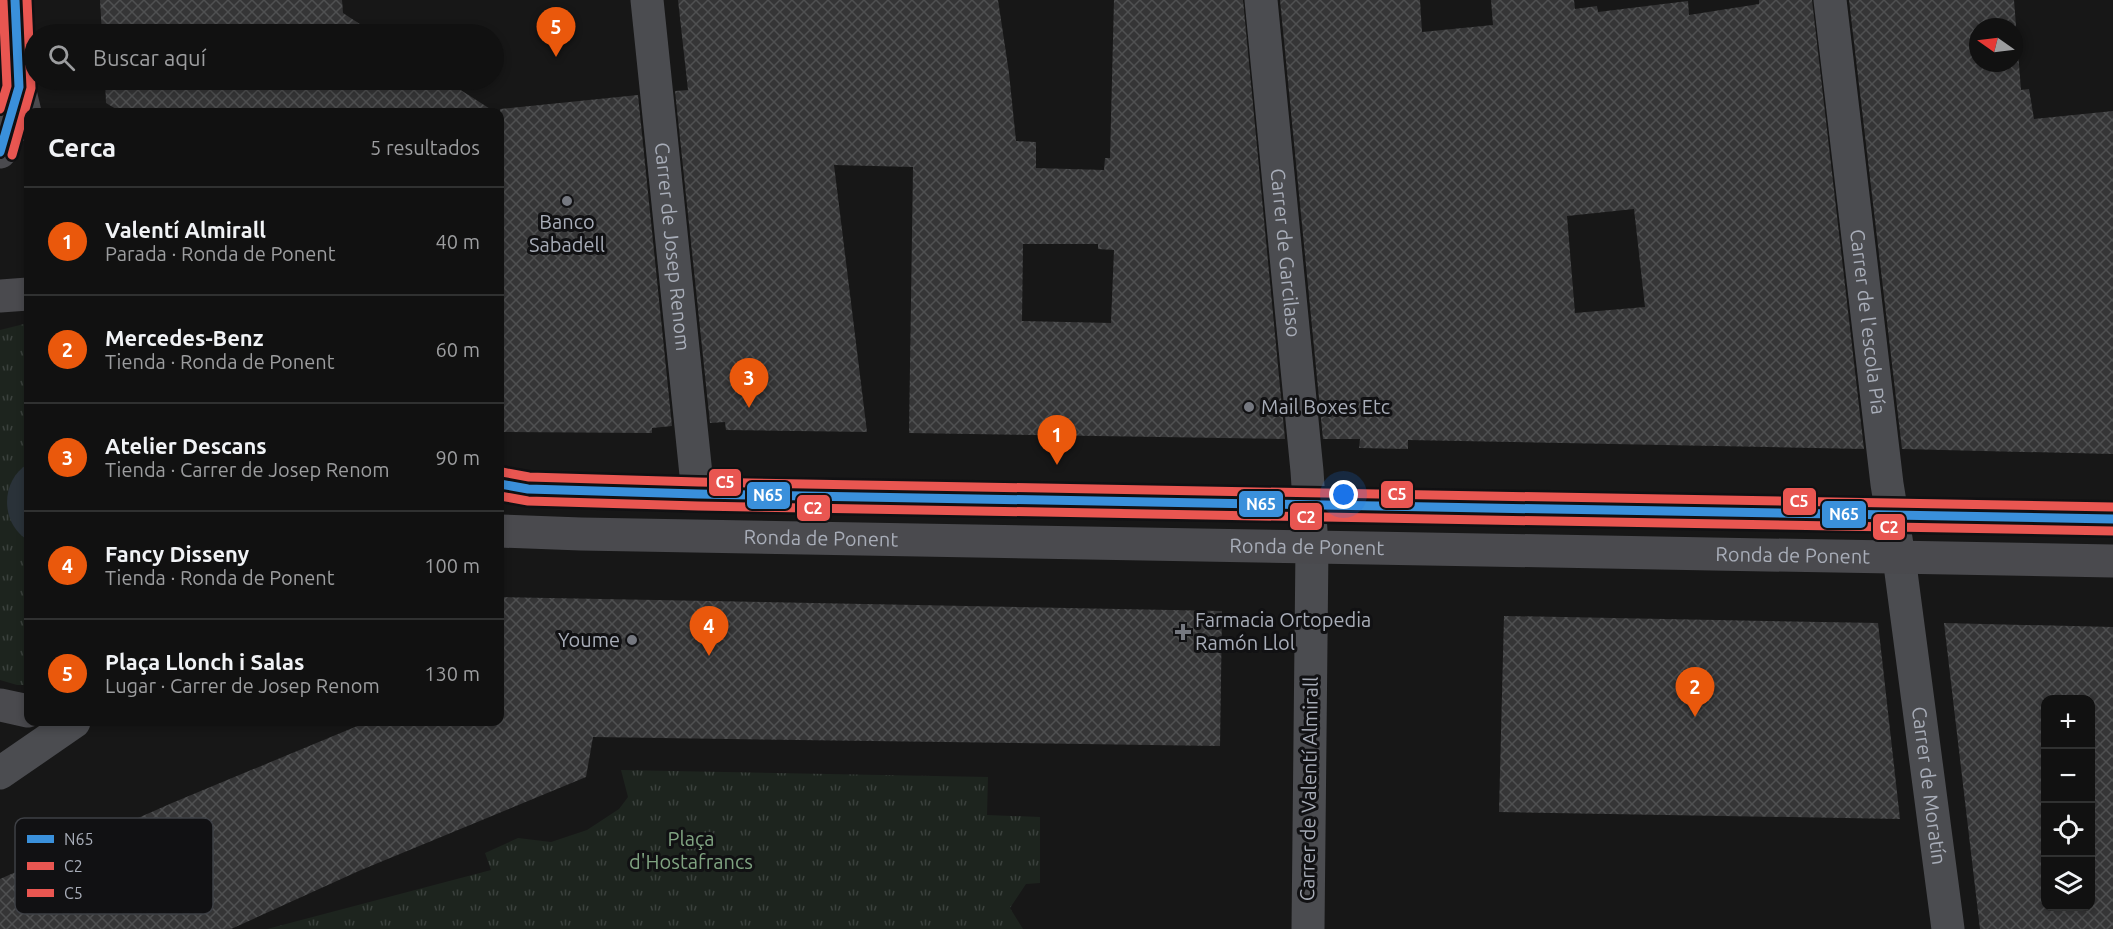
<!DOCTYPE html>
<html lang="es">
<meta charset="utf-8">
<style>
:root{--surface:#111;--page:#1a1a1a;--text:#f1f3f6;--muted:#9c9d9f;--line:#303131;--accent:#ea580c}
body{margin:0;font-family:Ubuntu,sans-serif;background:var(--page);color:var(--text)}
.controls{position:absolute;right:18px;bottom:18px;display:grid;overflow:hidden;border-radius:12px;box-shadow:0 3px 9px #0003}
.controls button{width:54px;height:54px;display:grid;place-items:center;padding:0;border:0;border-bottom:2px solid var(--line);background:var(--surface);color:var(--text);font:30px sans-serif}
.compass{position:absolute;left:1969px;top:18px;width:54px;height:54px;border-radius:50%;background:var(--surface);box-shadow:0 3px 9px #0003;rotate:284deg}
.you{position:absolute;left:1344px;top:495px;width:21px;height:21px;margin:-15px;border:4px solid #fff;border-radius:50%;background:#1a73e8;box-shadow:0 0 0 9px #1a73e833}
.badge{display:grid;place-items:center;width:39px;height:39px;border-radius:50%;background:var(--accent);color:#fff;font-size:20px;font-weight:700}
.pin{position:absolute;translate:-50% -50px;filter:drop-shadow(0 2px 3px #0008)}
.pin::after{content:'';position:absolute;top:32px;width:21px;height:18px;background:inherit;clip-path:polygon(0 0,100% 0,50% 100%)}
.list{margin:0;padding:0;list-style:none}
h2{display:flex;justify-content:space-between;align-items:center;height:78px;margin:0;padding:0 24px;font-size:26px}
h2 small{font-size:20px;font-weight:400;color:var(--muted)}
.list li{display:grid;grid-template-columns:39px 1fr auto;gap:18px;align-items:center;box-sizing:border-box;height:108px;padding:0 24px;border-top:2px solid var(--line)}
.list b{display:block;font-size:22px;white-space:nowrap}
.list p{margin:0;font-size:20px;white-space:nowrap;color:var(--muted)}
.list em{font-size:20px;font-style:normal;color:var(--muted)}
.icon{flex:none;width:33px;height:33px;fill:none;stroke:currentColor;stroke-width:2;stroke-linecap:round;stroke-linejoin:round}
.map{position:relative;flex:none;width:2113px;height:929px;overflow:hidden}
.search{position:absolute;background:var(--surface);box-shadow:0 3px 9px #0003;left:24px;top:24px;width:480px;height:66px;display:flex;align-items:center;gap:15px;box-sizing:border-box;padding:0 21px;border-radius:33px;color:var(--muted);font-size:22px}
.panel{position:absolute;background:var(--surface);box-shadow:0 3px 9px #0003;left:24px;top:108px;width:480px;height:618px;border-radius:12px}
.map>svg:first-child{display:block}
</style>
<div class="map">
<svg width="2113" height="929" viewBox="0 0 2113 929">
<defs>
<pattern id="grass-tufts" width="24" height="20" patternUnits="userSpaceOnUse" patternTransform="scale(1.5)"><rect width="24" height="20" fill="#1d241e"/><path d="M3 7l-1-3M5 7V3M7 7l1-3M15 17l-1-3M17 17v-4M19 17l1-3" fill="none" stroke="#3b413d"/></pattern>
<pattern id="building-cross-hatch" width="8" height="8" patternUnits="userSpaceOnUse" patternTransform="scale(1.5)"><rect width="8" height="8" fill="#353536"/><path d="M0 0l8 8M0 8l8-8" fill="none" stroke="#4f5051"/></pattern>
</defs>
<rect width="100%" height="100%" fill="#171717"/>
<!-- grass -->
<g fill="url(#grass-tufts)">
<polygon points="24,324 28,324 28,685 17,685 0,680 0,330"/>
<polygon points="621,770 988,777 987,815 1040,817 1040,883 1026,884 1010,908 1023,929 267,929 491,870 485,853 518,838 551,842 587,830 619,809 628,797"/>
</g>
<!-- water -->
<path fill="#2a3239" d="M28,464v76c-28,-16 -28,-60 0,-76z"/>
<!-- building -->
<g fill="url(#building-cross-hatch)" fill-rule="evenodd">
<polygon points="100,0 342,0 343,13 375,34 102,34"/>
<path d="M678,0h320l11,73 7,68 20,1v26l68,2 1,-12h5l4,-158h129l42,439 -376,-6 4,-266 -79,-2 33,267 -141,-2 -1,-8 -15,1 -35,-332 13,-1zM1023,244h75v5l16,1 -3,73 -89,-2z"/>
<path d="M1280,0h140l2,32 71,-7 -2,-25h83l1,9 22,-3 1,6 90,-11 1,14 70,-11v-4h53l52,449 -456,-9v9l-49,-1 1,-9h-37zM1634,209l11,98 -70,6 -8,-97z"/>
<path d="M1849,0h165l7,90 8,-1 5,30 79,-8v343l-211,-5zM1978,27h36v36h-36z"/>
<polygon points="105,80 445,80 495,112 121,112 106,103"/>
<polygon points="638,95 672,426 652,428 652,433 500,432 500,109"/>
<polygon points="500,597 1222,611 1220,746 593,737 586,777 361,870 231,929 0,929 0,879 172,803 367,722 500,722"/>
<polygon points="1504,616 1878,623 1900,819 1499,812"/>
<path d="M1944,623l169,4v302h-133zM2046,699h45v207h-45z"/>
</g>
<g fill="none" stroke-linecap="round" stroke-linejoin="round">
<!-- street -->
<g stroke="#4b4c50" stroke-width="33">
<path id="s1" d="M647,0l51,494"/>
<path id="s2" d="M1261,0l46,471 5,75 -4,383"/>
<path id="s3" d="M1830,0l57,484 12,73 49,372"/>
<polyline points="0,773 74,722"/>
</g>
<!-- secondary -->
<g stroke="#4a4a4e" stroke-width="33">
<polyline points="15,0 19,87 28,125"/>
<polyline points="0,152 18,89"/>
<polyline points="0,296 28,294"/>
<polyline points="500,484 528,489 698,494 2113,519"/>
<path id="s4" d="M500,531l81,3 1532,27"/>
<polyline points="0,705 28,711"/>
</g>
<defs>
<g id="bus-1">
<polyline points="0,152 19,87 15,0"/>
<polyline points="500,484 528,489 698,494 2113,519"/>
</g>
<g id="bus-2">
<polyline points="12,155 31,88 27,0"/>
<polyline points="500,496 528,501 698,506 2113,531"/>
</g>
<g id="bus-3">
<polyline points="0,109 7,86 3,1"/>
<polyline points="502,472 529,477 698,482 2113,507"/>
</g>
</defs>
<!-- bus-1 casing -->
<use href="#bus-1" stroke="#111113" stroke-width="14"/>
<!-- bus-2 casing -->
<use href="#bus-2" stroke="#111113" stroke-width="14"/>
<!-- bus-3 casing -->
<use href="#bus-3" stroke="#111113" stroke-width="14"/>
<!-- bus-1 -->
<use href="#bus-1" stroke="#3a90db" stroke-width="9"/>
<!-- bus-2 -->
<use href="#bus-2" stroke="#e95651" stroke-width="9"/>
<!-- bus-3 -->
<use href="#bus-3" stroke="#e95651" stroke-width="9"/>
</g>
<!-- markers -->
<g fill="#757880" stroke="#111113" stroke-width="2">
<circle cx="567" cy="201" r="6"/>
<circle cx="1249" cy="407" r="6"/>
<path d="M1180 623h6v6h6v6h-6v6h-6v-6h-6v-6h6z"/>
<circle cx="632" cy="640" r="6"/>
</g>
<g text-anchor="middle" stroke-width="6" stroke-linejoin="round" paint-order="stroke">
<!-- poi labels -->
<g font-size="20" fill="#a8adb8" stroke="#111113" text-anchor="start">
<text x="567" y="229" text-anchor="middle">Banco<tspan x="567" dy="23">Sabadell</tspan></text>
<text x="1261" y="414">Mail Boxes Etc</text>
<text x="1195" y="627">Farmacia Ortopedia<tspan x="1195" dy="23">Ramón Llol</tspan></text>
<text x="620" y="647" text-anchor="end">Youme</text>
</g>
<!-- street labels -->
<g font-size="20" fill="#a8adb8" stroke="#111113">
<text dy="7" stroke="none"><textPath href="#s1" startOffset="248">Carrer de Josep Renom</textPath></text>
<text dy="7" stroke="none"><textPath href="#s2" startOffset="254">Carrer de Garcilaso</textPath></text>
<text dy="7" stroke="none"><textPath href="#s3" startOffset="324">Carrer de l'escola Pía</textPath></text>
<text dy="7" stroke="none"><textPath href="#s4" startOffset="321">Ronda de Ponent</textPath></text>
<text dy="7" stroke="none"><textPath href="#s4" startOffset="807">Ronda de Ponent</textPath></text>
<text dy="7" stroke="none"><textPath href="#s4" startOffset="1293">Ronda de Ponent</textPath></text>
<text dy="7" stroke="none"><textPath href="#s3" startOffset="792">Carrer de Moratín</textPath></text>
<text transform="translate(1309 789) rotate(-89)" y="7">Carrer de Valentí Almirall</text>
</g>
<!-- park labels -->
<g font-size="20" fill="#7fa381" stroke="#111113">
<text x="691" y="846">Plaça<tspan x="691" dy="23">d'Hostafrancs</tspan></text>
</g>
</g>
<!-- legend -->
<rect x="15" y="818" width="198" height="96" rx="9" fill="#111113" stroke="#3e4045" stroke-width="1.5"/>
<rect x="27" y="835" width="27" height="8" fill="#3a90db"/>
<rect x="27" y="862" width="27" height="8" fill="#e95651"/>
<rect x="27" y="889" width="27" height="8" fill="#e95651"/>
<g font-size="16" fill="#a8adb8">
<text x="64" y="845">N65</text>
<text x="64" y="872">C2</text>
<text x="64" y="899">C5</text>
</g>
<g stroke="#111113" stroke-width="2">
<rect x="708" y="468" width="34" height="29" rx="6" fill="#e95651"/>
<rect x="1380" y="480" width="34" height="29" rx="6" fill="#e95651"/>
<rect x="746" y="481" width="45" height="29" rx="6" fill="#3a90db"/>
<rect x="1782" y="487" width="35" height="29" rx="6" fill="#e95651"/>
<rect x="1238" y="490" width="46" height="28" rx="6" fill="#3a90db"/>
<rect x="796" y="494" width="35" height="28" rx="6" fill="#e95651"/>
<rect x="1821" y="500" width="46" height="29" rx="6" fill="#3a90db"/>
<rect x="1289" y="502" width="34" height="29" rx="6" fill="#e95651"/>
<rect x="1872" y="513" width="34" height="28" rx="6" fill="#e95651"/>
</g>
<g font-size="16" text-anchor="middle" font-weight="bold" fill="#fff">
<text x="725" y="488">C5</text>
<text x="1397" y="500">C5</text>
<text x="768" y="501">N65</text>
<text x="1799" y="507">C5</text>
<text x="1261" y="510">N65</text>
<text x="813" y="514">C2</text>
<text x="1844" y="520">N65</text>
<text x="1306" y="523">C2</text>
<text x="1889" y="533">C2</text>
</g>
</svg>
<div class="controls">
<button>+</button>
<button>−</button>
<button><svg class="icon" aria-label="locate" viewBox="0 0 24 24"><circle cx="12" cy="12" r="6"/><path d="M12 2v4M12 18v4M2 12h4M18 12h4"/></svg></button>
<button><svg class="icon" aria-label="layers" viewBox="0 0 24 24"><path d="M12 4l9 5-9 5-9-5zM3 14l9 5 9-5"/></svg></button>
</div>
<svg class="compass" viewBox="-18 -18 36 36"><path d="M0-13l5 13h-10z" fill="#e53935"/><path d="M0 13l5-13h-10z" fill="#9c9d9f"/></svg>
<div class="you"></div>
<div class="pin badge" style="left:1057px;top:465px">1</div>
<div class="pin badge" style="left:1695px;top:717px">2</div>
<div class="pin badge" style="left:749px;top:408px">3</div>
<div class="pin badge" style="left:709px;top:656px">4</div>
<div class="pin badge" style="left:556px;top:57px">5</div>
<div class="search"><svg class="icon" aria-label="search" viewBox="0 0 24 24"><circle cx="10" cy="10" r="6"/><path d="M15 15l6 6"/></svg>Buscar aquí</div>
<section class="panel">
<h2>Cerca<small>5 resultados</small></h2>
<ul class="list">
<li><span class="badge">1</span><div><b>Valentí Almirall</b><p>Parada · Ronda de Ponent</p></div><em>40 m</em></li>
<li><span class="badge">2</span><div><b>Mercedes-Benz</b><p>Tienda · Ronda de Ponent</p></div><em>60 m</em></li>
<li><span class="badge">3</span><div><b>Atelier Descans</b><p>Tienda · Carrer de Josep Renom</p></div><em>90 m</em></li>
<li><span class="badge">4</span><div><b>Fancy Disseny</b><p>Tienda · Ronda de Ponent</p></div><em>100 m</em></li>
<li><span class="badge">5</span><div><b>Plaça Llonch i Salas</b><p>Lugar · Carrer de Josep Renom</p></div><em>130 m</em></li>
</ul>
</section>
</div>
